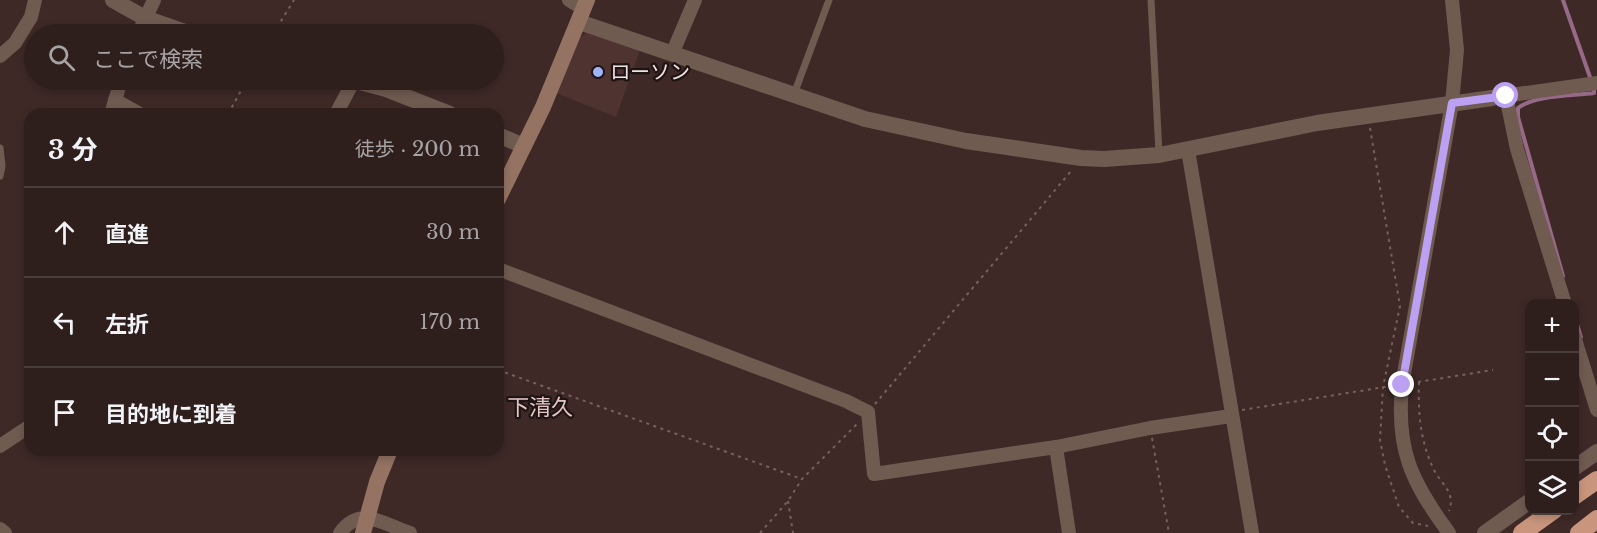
<!DOCTYPE html>
<html lang="ja">
<meta charset="utf-8">
<style>
:root{--surface:#2e1f1d;--page:#3a2c2a;--text:#f1f3f6;--muted:#a7a2a4;--line:#493d3b}
body{margin:0;font-family:"Libre Baskerville","Noto Sans JP",serif;background:var(--page);color:var(--text)}
.controls{position:absolute;right:18px;bottom:18px;display:grid;overflow:hidden;border-radius:12px;box-shadow:0 3px 9px #0003}
.controls button{width:54px;height:54px;display:grid;place-items:center;padding:0;border:0;border-bottom:2px solid var(--line);background:var(--surface);color:var(--text);font:30px sans-serif}
.stop{position:absolute;width:18px;height:18px;margin:-14px;border:4px solid #bca0f2;border-radius:50%;background:#fff}
.stop.end{background:#bca0f2;border-color:#fff;box-shadow:0 2px 6px #0008}
.list{margin:0;padding:0;list-style:none}
h2{display:flex;justify-content:space-between;align-items:center;height:78px;margin:0;padding:0 24px;font-size:26px}
h2 small{font-size:20px;font-weight:400;color:var(--muted)}
.list li{display:grid;grid-template-columns:39px 1fr auto;gap:18px;align-items:center;box-sizing:border-box;height:90px;padding:0 24px;border-top:2px solid var(--line)}
.list b{display:block;font-size:22px;white-space:nowrap}
.list em{font-size:20px;font-style:normal;color:var(--muted)}
.icon{flex:none;width:33px;height:33px;fill:none;stroke:currentColor;stroke-width:2;stroke-linecap:round;stroke-linejoin:round}
.map{position:relative;flex:none;width:1597px;height:533px;overflow:hidden}
.search{position:absolute;background:var(--surface);box-shadow:0 3px 9px #0003;left:24px;top:24px;width:480px;height:66px;display:flex;align-items:center;gap:15px;box-sizing:border-box;padding:0 21px;border-radius:33px;color:var(--muted);font-size:22px}
.panel{position:absolute;background:var(--surface);box-shadow:0 3px 9px #0003;left:24px;top:108px;width:480px;height:348px;border-radius:18px}
.map>svg:first-child{display:block}
</style>
<div class="map">
<svg width="1597" height="533" viewBox="0 0 1597 533">
<rect width="100%" height="100%" fill="#3e2927"/>
<!-- built -->
<polygon fill="#4e3331" points="586,33 640,50 616,117 556,93 578,39"/>
<g fill="none" stroke-linecap="round" stroke-linejoin="round">
<!-- stream -->
<g stroke="#966987" stroke-width="4">
<polyline points="1563,0 1591,80"/>
<path d="M1563,276l-45,-159v-9c17,-13 54,-12 76,-15v-4"/>
<polyline points="1574,315 1581,337"/>
</g>
<!-- path -->
<g stroke="#756260" stroke-width="2" stroke-dasharray="3 4.5" stroke-linecap="butt">
<polyline points="273,34 294,0"/>
<polyline points="228,114 247,80"/>
<polyline points="1370,128 1400,306 1383,387 1380,440 1385,465 1399,507 1413,523 1428,526"/>
<polyline points="498,370 802,479"/>
<polyline points="1418,382 1493,370"/>
<path d="M1419,382c-1,31 1,59 15,88 8,15 22,23 15,41"/>
<polyline points="875,404 1072,170"/>
<polyline points="1242,410 1391,386"/>
<polyline points="1152,438 1169,533"/>
<polyline points="788,501 793,533"/>
<polyline points="760,533 788,501 802,479 857,424"/>
</g>
<!-- service -->
<g stroke="#705b51" stroke-width="7">
<polyline points="1151,0 1159,153"/>
<polyline points="794,94 829,0"/>
<polyline points="0,148 2,166 0,176"/>
</g>
<!-- minor -->
<g stroke="#705b51" stroke-width="14">
<polyline points="569,0 584,9"/>
<polyline points="138,34 154,0"/>
<polyline points="672,54 695,0"/>
<polyline points="0,56 15,43 31,17 35,0"/>
<polyline points="1506,96 1517,149 1565,304"/>
<polyline points="1497,97 1597,83"/>
<polyline points="115,100 140,114"/>
<polyline points="111,114 121,80"/>
<polyline points="336,114 354,80"/>
<polyline points="1188,150 1252,533"/>
<polyline points="498,269 846,401 868,412 874,474 1056,447 1150,428 1231,416"/>
<polyline points="1574,336 1597,410"/>
<polyline points="0,446 30,426"/>
<polyline points="1056,447 1069,533"/>
<polyline points="0,529 5,533"/>
<path d="M340,533c20,-28 43,-9 70,0"/>
<path d="M1449,533c-38,-52 -53,-83 -47,-148l50,-282 5,-53 -5,-50"/>
</g>
<!-- tertiary -->
<g stroke="#705b51" stroke-width="16">
<polyline points="113,0 145,18 191,34"/>
<polyline points="579,22 865,119 966,141 1081,158 1104,159 1159,155 1317,123 1492,98"/>
<polyline points="352,80 386,89 450,114"/>
<polyline points="498,135 524,146"/>
<polyline points="1574,468 1597,452"/>
<polyline points="1485,533 1530,501"/>
</g>
<!-- secondary -->
<g stroke="#947363" stroke-width="16">
<polyline points="498,199 543,107 587,0"/>
<polyline points="363,533 377,482 390,450"/>
</g>
<!-- motorway -->
<g stroke="#c9967d" stroke-width="18">
<polyline points="1574,496 1597,480"/>
<polyline points="1522,533 1554,510"/>
<polyline points="1579,533 1597,519"/>
</g>
</g>
<g fill="none" stroke-linecap="round" stroke-linejoin="round">
<!-- route -->
<polyline stroke="#bca0f2" stroke-width="8" points="1402,385 1452,103 1506,96"/>
</g>
<!-- markers -->
<circle fill="#a0b3fd" stroke="#1e1414" stroke-width="2" cx="598" cy="72" r="6"/>
<g text-anchor="middle" stroke-width="4.5" stroke-linejoin="round" paint-order="stroke">
<!-- poi labels -->
<g font-size="20" fill="#f0e1e0" stroke="#1e1414" text-anchor="start">
<text x="610" y="79">ローソン</text>
</g>
<!-- quarter labels -->
<g font-size="22" fill="#e2c5c2" stroke="#1e1414">
<text x="540" y="415">下清久</text>
</g>
</g>
</svg>
<div class="controls">
<button>+</button>
<button>−</button>
<button><svg class="icon" aria-label="locate" viewBox="0 0 24 24"><circle cx="12" cy="12" r="6"/><path d="M12 2v4M12 18v4M2 12h4M18 12h4"/></svg></button>
<button><svg class="icon" aria-label="layers" viewBox="0 0 24 24"><path d="M12 4l9 5-9 5-9-5zM3 14l9 5 9-5"/></svg></button>
</div>
<div class="stop" style="left:1506px;top:96px"></div>
<div class="stop end" style="left:1402px;top:385px"></div>
<div class="search"><svg class="icon" aria-label="search" viewBox="0 0 24 24"><circle cx="10" cy="10" r="6"/><path d="M15 15l6 6"/></svg>ここで検索</div>
<section class="panel">
<h2>3 分<small>徒歩 · 200 m</small></h2>
<ul class="list">
<li><svg class="icon" aria-label="ahead" viewBox="0 0 24 24"><path d="M12 20V5M6 11l6-6 6 6"/></svg><div><b>直進</b></div><em>30 m</em></li>
<li><svg class="icon" aria-label="left" viewBox="0 0 24 24"><path d="M17 20v-9H6M10 6l-5 5 5 5"/></svg><div><b>左折</b></div><em>170 m</em></li>
<li><svg class="icon" aria-label="arrive" viewBox="0 0 24 24"><path d="M6 21V4h12l-3 4 3 4H6"/></svg><div><b>目的地に到着</b></div></li>
</ul>
</section>
</div>
